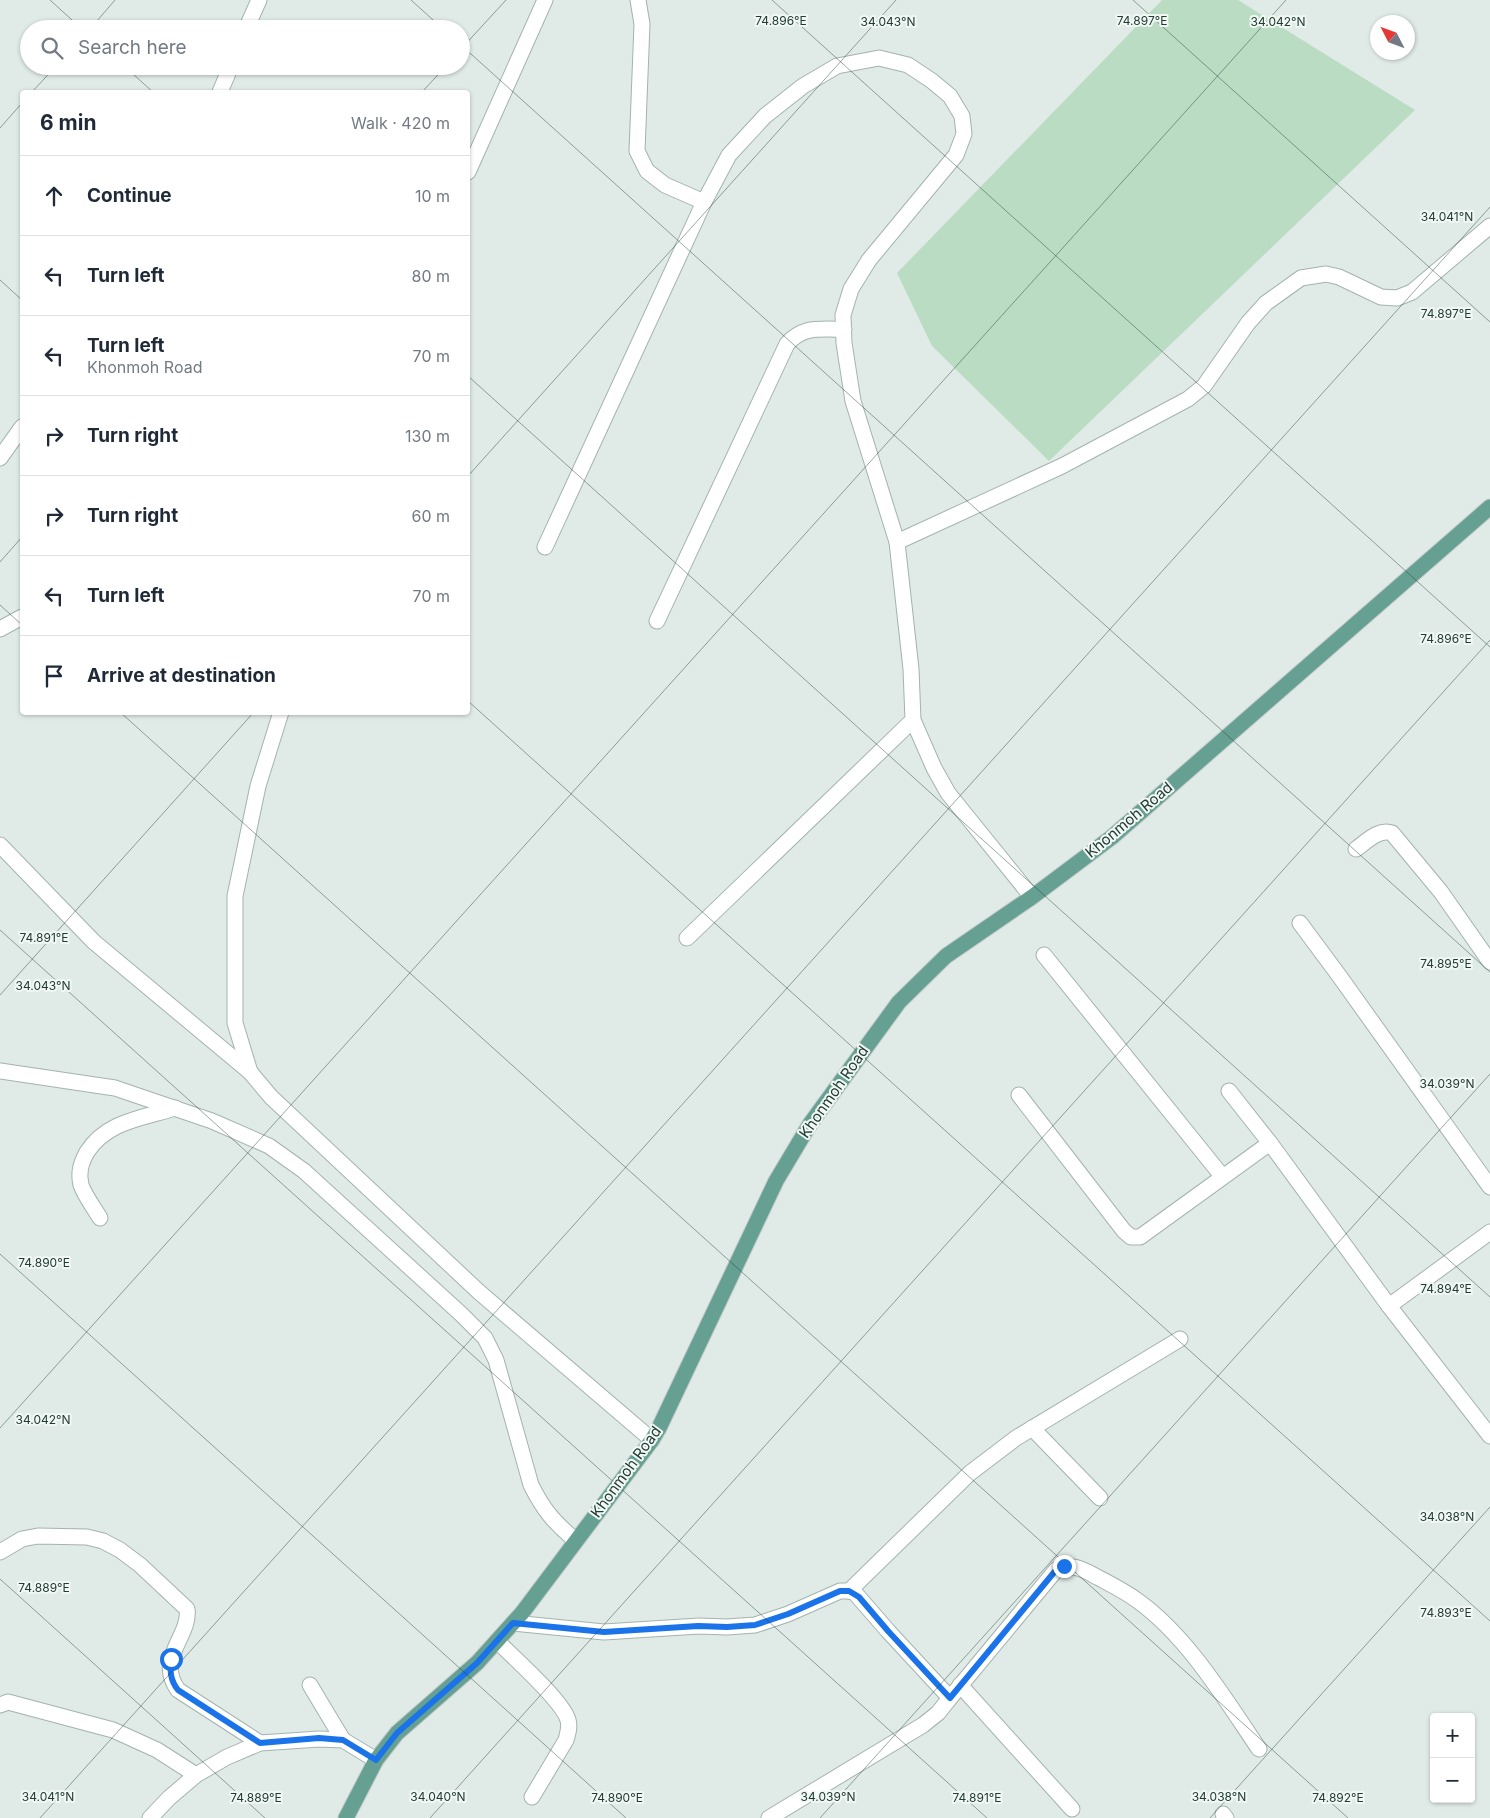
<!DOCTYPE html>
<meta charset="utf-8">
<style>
:root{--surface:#fff;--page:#f6f6f7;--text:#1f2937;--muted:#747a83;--line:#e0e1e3}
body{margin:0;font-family:Inter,sans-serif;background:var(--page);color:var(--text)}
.controls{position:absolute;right:15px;bottom:15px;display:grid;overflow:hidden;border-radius:5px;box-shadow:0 1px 4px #0004}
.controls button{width:45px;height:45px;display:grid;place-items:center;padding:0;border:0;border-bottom:1px solid var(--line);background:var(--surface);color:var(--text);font:25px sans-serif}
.compass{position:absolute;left:1370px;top:15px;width:45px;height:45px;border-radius:50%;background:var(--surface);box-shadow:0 1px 4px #0004;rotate:312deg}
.stop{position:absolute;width:15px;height:15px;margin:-11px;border:4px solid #1a73e8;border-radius:50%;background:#fff}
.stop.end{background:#1a73e8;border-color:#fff;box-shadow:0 1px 5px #0008}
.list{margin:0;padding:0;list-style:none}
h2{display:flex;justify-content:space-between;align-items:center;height:65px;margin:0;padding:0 20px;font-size:21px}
h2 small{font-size:16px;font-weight:400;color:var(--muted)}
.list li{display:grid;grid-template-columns:32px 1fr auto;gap:15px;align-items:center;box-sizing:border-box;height:80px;padding:0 20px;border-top:1px solid var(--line)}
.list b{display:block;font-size:19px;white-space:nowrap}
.list p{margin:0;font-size:16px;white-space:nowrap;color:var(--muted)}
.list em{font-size:16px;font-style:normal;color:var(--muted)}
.icon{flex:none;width:28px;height:28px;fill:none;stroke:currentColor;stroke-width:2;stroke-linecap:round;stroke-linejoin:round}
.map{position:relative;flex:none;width:1490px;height:1818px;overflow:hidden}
.search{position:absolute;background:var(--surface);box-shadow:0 1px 4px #0004;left:20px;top:20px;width:450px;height:55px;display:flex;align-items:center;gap:12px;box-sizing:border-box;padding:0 18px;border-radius:28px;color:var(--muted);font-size:19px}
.panel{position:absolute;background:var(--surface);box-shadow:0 1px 4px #0004;left:20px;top:90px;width:450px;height:625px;border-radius:5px}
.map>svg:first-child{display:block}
</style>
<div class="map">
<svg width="1490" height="1818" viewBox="0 0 1490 1818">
<rect width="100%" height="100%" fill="#e0ebe7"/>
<!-- park -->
<polygon fill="#b9dcc3" points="1162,0 1238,0 1415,110 1049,461 932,346 897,273"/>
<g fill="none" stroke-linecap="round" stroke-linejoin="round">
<defs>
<g id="minor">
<polyline points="638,0 642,24 637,151 647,171 665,185 704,202"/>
<polyline points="246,29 259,0"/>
<polyline points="220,92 231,66"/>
<polyline points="468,172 545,0"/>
<polyline points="0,458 22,427"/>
<polyline points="897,542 1062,466 1188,399 1204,386 1248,323 1266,303 1301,278 1326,274 1339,277 1381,297 1397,298 1412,292 1490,226"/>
<polyline points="545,547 704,202 729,155 765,116 803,86 837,66 879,58 908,65 932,81 950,96 962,116 964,134 956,155 869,260 851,289 843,315 844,343 853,401 897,542 911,669 913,720 934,768 948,793 1032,897"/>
<path d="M657,621l130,-277c17,-19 33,-14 57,-15"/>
<polyline points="0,629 22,617"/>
<polyline points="281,712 258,786 235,896 235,1023 250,1072 271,1097 479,1292 652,1440"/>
<polyline points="0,845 94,942 250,1072"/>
<path d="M1356,849c10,-7 23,-21 36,-16l49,59 49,70"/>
<polyline points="1300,923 1340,977 1490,1187"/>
<polyline points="687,938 913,720"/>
<polyline points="1044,955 1222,1176"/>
<path d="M0,1071l115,17 97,33 57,25 35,25 157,143 24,24 11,22 35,125c13,26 23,37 44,55"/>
<polyline points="1229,1091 1270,1143 1389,1306 1490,1436"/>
<polyline points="1019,1095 1124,1231 1131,1237 1140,1237 1270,1143"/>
<path d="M100,1218c-6,-10 -15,-22 -19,-33 -3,-13 0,-22 6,-33 20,-31 56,-34 88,-44"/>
<polyline points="1389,1306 1490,1232"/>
<polyline points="1032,1428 1100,1498"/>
<path d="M0,1552l22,-13 16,-3 49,1 16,4 17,9 20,15 47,44c4,27 -32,49 -9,81l82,53"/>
<polyline points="849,1591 970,1473 1016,1438 1180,1339"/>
<polyline points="513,1623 604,1632 699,1626 727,1627 755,1625 788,1614 840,1591 849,1591 855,1593 888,1631 950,1698 938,1713 923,1725 769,1818"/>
<path d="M497,1641c16,16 66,60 71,79 2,7 0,13 -2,20l-34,57"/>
<polyline points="310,1685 343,1740"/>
<polyline points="960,1685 1072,1809"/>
<path d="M950,1698l106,-128c16,-8 28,0 43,8 13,7 27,14 39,23 50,36 87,98 121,148"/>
<polyline points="0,1705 8,1702 113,1730 157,1750 196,1775"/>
<polyline points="1223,1814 1226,1818"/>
<polyline points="150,1818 169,1798 196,1775 227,1757 260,1743 319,1739 343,1740 376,1760"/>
</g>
<polyline id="major" points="346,1818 376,1760 397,1733 477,1663 522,1613 652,1440 659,1428 776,1181 810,1124 899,1002 946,956 1032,897 1112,837 1490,507"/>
</defs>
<!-- minor casing -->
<use href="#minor" stroke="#a3b3ae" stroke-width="17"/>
<!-- major casing -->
<use href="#major" stroke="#c1c8c6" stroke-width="17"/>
<!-- minor -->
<use href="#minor" stroke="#fff" stroke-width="15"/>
<!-- major -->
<use href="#major" stroke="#65a092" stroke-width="15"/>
</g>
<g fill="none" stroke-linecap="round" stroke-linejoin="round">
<!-- route -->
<path stroke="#1a73e8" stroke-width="6" d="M171,1659c-1,12 -1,21 7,31l82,53 59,-5 24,2 33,20 21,-27 80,-70 36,-40 91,9 94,-6 29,1 28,-2 33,-11 52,-23h9l10,6 29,34 62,67 106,-128 8,-4"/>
</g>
<!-- ticks -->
<path fill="none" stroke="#213b35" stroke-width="1" stroke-opacity="0.45" d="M50,0l32,29M411,0l32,29M772,0l718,647M1133,0l357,322M90,29l25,-29M461,45l1029,927M461,49l45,-49M124,66l29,26M32,92l24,-26M422,92l24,-26M0,128l22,-25M0,280l22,20M468,376l1022,921M468,476l428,-476M0,562l22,-25M0,605l22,20M468,701l1022,920M120,712l1228,1106M0,930l987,888M0,995l254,-283M0,1254l626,564M0,1428l1286,-1428M0,1579l265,239M40,1818l1450,-1611M430,1818l1060,-1178M820,1818l670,-744M1210,1818l280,-311"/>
<g text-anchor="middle" stroke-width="4" stroke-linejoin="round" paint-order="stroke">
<!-- street labels -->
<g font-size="15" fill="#213b35" stroke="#f1f8f4">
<text transform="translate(1129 820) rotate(-40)" y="5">Khonmoh Road</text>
<text transform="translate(834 1092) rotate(-55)" y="5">Khonmoh Road</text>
<text transform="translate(626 1472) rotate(-54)" y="5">Khonmoh Road</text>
</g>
</g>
<g font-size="12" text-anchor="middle" fill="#213b35" stroke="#f1f8f4" stroke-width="4" stroke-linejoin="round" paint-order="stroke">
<text x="781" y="25">74.896°E</text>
<text x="1142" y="25">74.897°E</text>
<text x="888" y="26">34.043°N</text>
<text x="1278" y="26">34.042°N</text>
<text x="1447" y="221">34.041°N</text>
<text x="1446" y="318">74.897°E</text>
<text x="1446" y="643">74.896°E</text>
<text x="44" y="942">74.891°E</text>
<text x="1446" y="968">74.895°E</text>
<text x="43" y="990">34.043°N</text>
<text x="1447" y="1088">34.039°N</text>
<text x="44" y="1267">74.890°E</text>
<text x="1446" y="1293">74.894°E</text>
<text x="43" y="1424">34.042°N</text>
<text x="1447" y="1521">34.038°N</text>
<text x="44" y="1592">74.889°E</text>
<text x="1446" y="1617">74.893°E</text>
<text x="48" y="1801">34.041°N</text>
<text x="438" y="1801">34.040°N</text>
<text x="828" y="1801">34.039°N</text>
<text x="1219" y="1801">34.038°N</text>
<text x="256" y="1802">74.889°E</text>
<text x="617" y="1802">74.890°E</text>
<text x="977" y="1802">74.891°E</text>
<text x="1338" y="1802">74.892°E</text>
</g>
</svg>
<div class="controls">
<button>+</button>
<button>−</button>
</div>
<svg class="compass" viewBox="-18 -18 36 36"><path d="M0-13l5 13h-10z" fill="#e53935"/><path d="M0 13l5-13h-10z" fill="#747a83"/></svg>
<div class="stop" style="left:171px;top:1659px"></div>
<div class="stop end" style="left:1064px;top:1566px"></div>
<div class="search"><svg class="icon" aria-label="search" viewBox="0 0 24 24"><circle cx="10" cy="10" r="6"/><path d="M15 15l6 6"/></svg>Search here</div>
<section class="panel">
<h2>6 min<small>Walk · 420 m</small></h2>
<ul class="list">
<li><svg class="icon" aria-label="ahead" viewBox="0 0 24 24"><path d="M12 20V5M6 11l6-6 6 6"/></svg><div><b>Continue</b></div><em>10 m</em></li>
<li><svg class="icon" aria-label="left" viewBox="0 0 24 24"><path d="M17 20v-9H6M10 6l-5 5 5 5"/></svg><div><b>Turn left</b></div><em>80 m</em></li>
<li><svg class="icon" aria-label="left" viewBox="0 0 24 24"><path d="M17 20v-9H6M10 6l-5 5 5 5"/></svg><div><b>Turn left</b><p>Khonmoh Road</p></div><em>70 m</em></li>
<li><svg class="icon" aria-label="right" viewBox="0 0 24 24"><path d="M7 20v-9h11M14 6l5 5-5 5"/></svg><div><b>Turn right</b></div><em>130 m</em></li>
<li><svg class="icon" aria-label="right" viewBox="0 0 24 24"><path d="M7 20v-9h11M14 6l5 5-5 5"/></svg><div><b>Turn right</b></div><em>60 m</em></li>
<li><svg class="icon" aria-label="left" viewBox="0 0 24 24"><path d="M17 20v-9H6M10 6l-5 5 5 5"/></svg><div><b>Turn left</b></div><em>70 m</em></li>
<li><svg class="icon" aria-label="arrive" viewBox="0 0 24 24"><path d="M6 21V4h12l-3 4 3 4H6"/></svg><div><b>Arrive at destination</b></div></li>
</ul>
</section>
</div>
